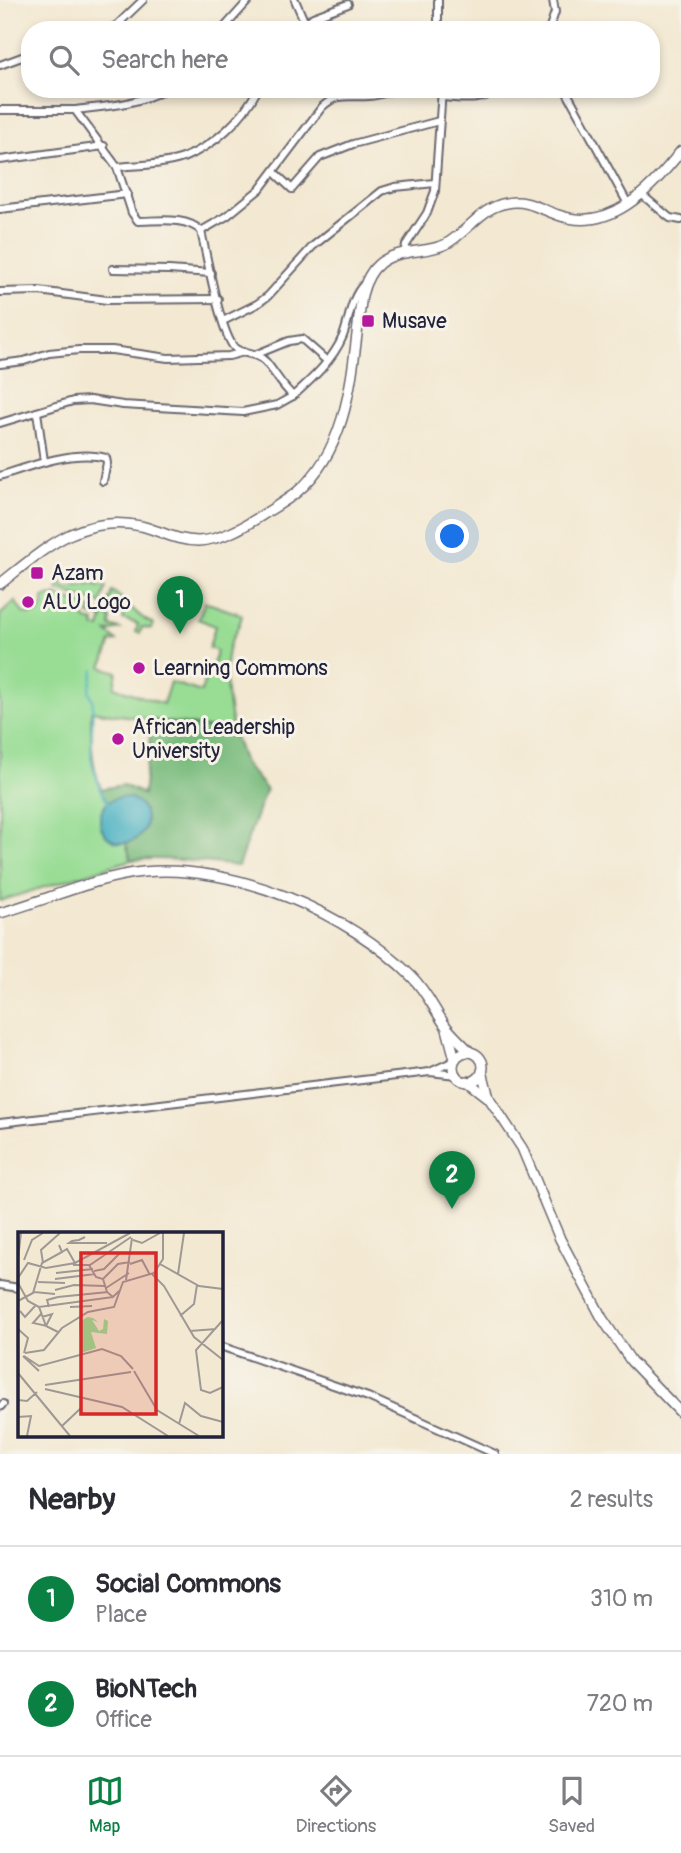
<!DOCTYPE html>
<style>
:root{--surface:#fff;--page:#f7f7f7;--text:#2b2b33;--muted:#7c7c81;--line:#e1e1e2;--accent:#0b8043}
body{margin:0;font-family:Pangolin,sans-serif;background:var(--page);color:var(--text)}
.you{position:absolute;left:453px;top:537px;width:24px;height:24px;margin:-18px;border:5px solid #fff;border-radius:50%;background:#1a73e8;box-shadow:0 0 0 10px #1a73e833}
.badge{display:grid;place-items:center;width:46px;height:46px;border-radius:50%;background:var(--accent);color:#fff;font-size:23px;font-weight:700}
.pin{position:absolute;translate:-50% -58px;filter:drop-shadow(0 2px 4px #0008)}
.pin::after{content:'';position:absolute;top:37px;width:24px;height:21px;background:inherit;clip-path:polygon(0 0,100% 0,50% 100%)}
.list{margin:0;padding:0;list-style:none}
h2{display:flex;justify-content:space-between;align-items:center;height:91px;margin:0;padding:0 28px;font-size:30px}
h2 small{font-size:23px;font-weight:400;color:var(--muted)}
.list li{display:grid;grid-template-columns:46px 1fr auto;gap:21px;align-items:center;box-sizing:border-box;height:105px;padding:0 28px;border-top:2px solid var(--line)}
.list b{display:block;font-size:26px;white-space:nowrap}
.list p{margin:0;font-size:23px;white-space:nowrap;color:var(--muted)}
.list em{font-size:23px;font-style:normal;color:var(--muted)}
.icon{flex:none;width:38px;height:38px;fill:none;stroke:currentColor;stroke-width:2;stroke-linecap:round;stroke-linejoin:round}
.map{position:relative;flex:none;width:681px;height:1454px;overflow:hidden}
.search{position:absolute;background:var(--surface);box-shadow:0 4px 10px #0003;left:21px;right:21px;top:21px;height:77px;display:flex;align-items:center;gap:18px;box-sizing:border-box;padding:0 24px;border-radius:28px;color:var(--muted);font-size:26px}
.sheet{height:301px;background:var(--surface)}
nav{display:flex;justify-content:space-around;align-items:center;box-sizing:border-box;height:98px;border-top:2px solid var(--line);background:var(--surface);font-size:19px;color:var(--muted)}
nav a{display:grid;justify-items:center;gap:4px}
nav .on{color:var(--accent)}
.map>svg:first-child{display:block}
</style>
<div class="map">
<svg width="681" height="1454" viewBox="0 0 681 1454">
<rect width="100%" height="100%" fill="#f7f3e8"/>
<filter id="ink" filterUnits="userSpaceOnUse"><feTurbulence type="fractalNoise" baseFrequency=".0143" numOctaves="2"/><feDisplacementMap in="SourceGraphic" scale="14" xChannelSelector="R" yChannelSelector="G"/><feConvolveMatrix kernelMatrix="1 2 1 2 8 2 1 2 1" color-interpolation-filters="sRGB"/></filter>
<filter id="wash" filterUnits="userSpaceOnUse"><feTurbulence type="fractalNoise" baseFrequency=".00686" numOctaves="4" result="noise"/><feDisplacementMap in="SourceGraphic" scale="28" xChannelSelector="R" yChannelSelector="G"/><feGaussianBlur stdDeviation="1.57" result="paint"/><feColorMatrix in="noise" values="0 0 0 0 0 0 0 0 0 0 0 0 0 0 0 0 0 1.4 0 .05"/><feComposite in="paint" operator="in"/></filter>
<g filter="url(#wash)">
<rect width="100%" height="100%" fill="#f3e8d1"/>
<!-- green -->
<g fill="#99dd95" stroke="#5e8068" stroke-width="2">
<polygon points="62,583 65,589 91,585 106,588 101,604 58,590"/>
<path d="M112,591c16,10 24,26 41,33l-2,5 -9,-2 -2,6 -4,-1 2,-8 -15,-5 2,-8 -17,-6z"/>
<path d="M51,595l3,3 1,-3 31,11 -2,10 2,4 9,2 -1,5 6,1 3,-10 -14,-3 1,-7 21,10 -1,8 10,3 -13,3 10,9 -6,1 -9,25 15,5 -3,15 49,17 7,-22 31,10 8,-25 3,1 5,-17 -8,-3 6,-22 -17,-7 7,-17 37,13c-2,12 -9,19 -13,31 -7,26 -1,58 4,85l-142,-20c0,34 0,62 17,92l-2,2 13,38h7l5,17 -131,41v-286l15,-14 8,12 7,2 10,-3 3,-7v-7z"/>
</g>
<!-- forest -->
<path fill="#7abc7e" stroke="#4e6f5c" stroke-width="2" d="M152,721l81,10 11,32 22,26 -28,77c-35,-4 -71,-9 -107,-6l-5,-17c21,-7 26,-27 9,-42l-22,-1 -5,3 -8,-14 23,-4 20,9z"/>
<!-- water -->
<circle fill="#43afc1" stroke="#32687e" stroke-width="2" cx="123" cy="820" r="23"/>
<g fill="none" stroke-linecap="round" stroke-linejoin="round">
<!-- stream -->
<polyline stroke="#43afc1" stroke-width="2" points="94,670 89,691 93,700 91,759 100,789 108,803"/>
</g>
</g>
<g filter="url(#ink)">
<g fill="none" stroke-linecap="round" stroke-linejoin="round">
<defs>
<g id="minor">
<polyline points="295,0 308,30"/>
<polyline points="108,30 117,25 143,0"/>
<polyline points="222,30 249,0"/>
<polyline points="298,30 313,17 348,4"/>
<polyline points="438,30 438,0"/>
<polyline points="549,30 555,12 553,0"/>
<polyline points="0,65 30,54"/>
<polyline points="565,89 628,204"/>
<path d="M442,97c18,1 41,6 54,-8"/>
<path d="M0,110h75l42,57 15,46 6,8c20,0 48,-5 63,10 6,26 18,95 32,115 7,10 24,5 33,16 9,11 16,24 27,34 19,-17 40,-36 50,-60 7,-18 7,-37 21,-52"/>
<path d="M75,110c34,-4 60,-5 91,-21"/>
<polyline points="0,160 104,146"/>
<path d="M117,167c21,-2 46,-2 66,-9 32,-13 59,-38 75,-69"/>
<polyline points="274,172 292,189 320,157 353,144 439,121"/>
<polyline points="641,194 670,218 681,220"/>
<polyline points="0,209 127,194"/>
<path d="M201,231l26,-15 33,-27 62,-82c18,-16 25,-9 47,-11 9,0 18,-4 27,-7"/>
<polyline points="404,253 406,245 427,213 435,191 442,89"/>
<polyline points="113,269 169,270 211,273"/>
<polyline points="0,292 39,291 107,300 218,299"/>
<polyline points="223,321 257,304 268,296 313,246 382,191 395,187 435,183"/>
<polyline points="257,354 289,341 302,339 327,361"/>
<polyline points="0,364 24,361 49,353 79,350 112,350 168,358 229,356 244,352"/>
<polyline points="37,412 44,461"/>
<polyline points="0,423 73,401 90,400 123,405 243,412 277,405 293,396"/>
<path d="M0,476c30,-10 75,-27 106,-18l1,5 -4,18"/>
<polyline points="432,1071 454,1061"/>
<polyline points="0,1123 430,1072 456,1075"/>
<polyline points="0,1285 19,1288"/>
<polyline points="220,1346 368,1397 495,1454"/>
<polyline points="0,1407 3,1404"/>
</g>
<g id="secondary">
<path d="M0,584c43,-34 81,-71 141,-58 20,5 36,15 57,15 23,-1 44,-13 63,-25 12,-8 25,-15 36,-24 56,-47 55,-131 65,-197 3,-12 8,-24 18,-32 19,-15 46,-9 66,-19 22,-12 35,-37 61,-41 20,-4 33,6 51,12 52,19 94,-27 123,-64"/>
<path d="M0,913c44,-12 99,-37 143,-41 90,-9 206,41 269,105 14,14 22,32 33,48 7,10 17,18 25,27"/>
<polyline points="447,1029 455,1059"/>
<circle cx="468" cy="1067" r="15"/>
<polyline points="482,1071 489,1098"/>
<polyline points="467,1081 489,1098 522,1148 560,1239 602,1318 631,1361 681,1413"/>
</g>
</defs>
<!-- minor casing -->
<use href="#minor" stroke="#6b6770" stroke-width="10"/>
<!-- secondary casing -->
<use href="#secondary" stroke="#6b6770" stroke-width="12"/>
<!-- minor -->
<use href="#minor" stroke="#fff" stroke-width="6"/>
<!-- secondary -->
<use href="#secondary" stroke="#fff" stroke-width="9"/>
</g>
</g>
<!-- markers -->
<g fill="#b5179e" stroke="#f7f3e8" stroke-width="2.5">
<rect x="361" y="314" width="14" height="14" rx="3.5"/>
<rect x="30" y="566" width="14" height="14" rx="3.5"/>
<circle cx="28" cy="602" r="7"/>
<circle cx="139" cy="668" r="7"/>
<circle cx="118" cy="739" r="7"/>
</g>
<g text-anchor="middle" stroke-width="6" stroke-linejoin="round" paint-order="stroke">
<!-- poi labels -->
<g font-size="21" fill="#22223b" stroke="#f7f3e8" text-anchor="start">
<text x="382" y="328">Musave</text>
<text x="51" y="580">Azam</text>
<text x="42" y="609">ALU Logo</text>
<text x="153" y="675">Learning Commons</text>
<text x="132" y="734">African Leadership<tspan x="132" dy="24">University</tspan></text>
</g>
</g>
<!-- overview -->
<g transform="translate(18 1232)">
<rect width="205" height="205" fill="#f3e8d1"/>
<path d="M70,85l5,1 5,4 -6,-2 7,11 4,-2 1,-10 4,2 -1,13 -16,-2 5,16 -15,5 -2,-31z" fill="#99dd95"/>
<path fill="none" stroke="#9f9995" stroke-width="2" d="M67,5l-6,3 -7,1 -3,2h38M115,8l9,3 18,-10M44,20l5,-3 8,14M0,27l3,-26M6,28l8,-20 11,-7M25,31l-2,-13 19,-17M112,32l12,-4 8,15M142,32l39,22 24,3M55,33h16l7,12 7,2 4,13 6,5 6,-6M72,33l41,-28M76,39l10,-2 16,-16M38,41l37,-4M134,42l12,12 30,51 29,23M160,42l6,-41M0,46l10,-15 18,5 29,-5 55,-30M37,47l40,-5M85,47l15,-15 12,-2M108,48l6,-42M20,50l27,1M0,51l10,18 11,6 7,19 12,6M88,56l23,-15M37,58l19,-5 31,1M16,60l21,2M0,69l15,-8 9,-30 20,-11 -3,-7M21,75l74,-10M31,75l-2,-7 11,-3 50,-5M52,75l22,-1M2,79l5,6 10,-11M23,82l-8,9 14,3M162,84l14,-12 3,-19M24,85l10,-3 -6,12M205,88l-27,30 5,40 9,3 13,-6M0,97l10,9 -4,15M172,99l26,-2M7,121l19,-3 18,-22 26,-16 26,-5 9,-25 31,-9 9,-14v-26M5,124l16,15M6,124l15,10 63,-17 19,7 12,13M116,139l23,39 42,26M0,141l52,63M27,153l86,-13M27,157l77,18 46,29M0,168l9,1 10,-9M0,170v23M0,185l13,-1 -4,20M161,192l6,-21 16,13 22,6M44,194l19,-18"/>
<path fill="#d62828" fill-opacity="0.15" stroke="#d62828" stroke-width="3.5" d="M63,21h75v161h-75z"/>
<rect width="205" height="205" fill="none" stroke="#22223b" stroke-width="3.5"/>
</g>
</svg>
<div class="you"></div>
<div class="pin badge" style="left:180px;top:634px">1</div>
<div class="pin badge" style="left:452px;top:1209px">2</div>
<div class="search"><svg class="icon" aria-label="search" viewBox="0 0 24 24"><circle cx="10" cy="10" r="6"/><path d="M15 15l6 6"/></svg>Search here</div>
</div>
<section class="sheet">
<h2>Nearby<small>2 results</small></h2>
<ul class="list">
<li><span class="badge">1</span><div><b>Social Commons</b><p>Place</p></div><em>310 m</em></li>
<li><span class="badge">2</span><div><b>BioNTech</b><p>Office</p></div><em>720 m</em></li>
</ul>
</section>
<nav>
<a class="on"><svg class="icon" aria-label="map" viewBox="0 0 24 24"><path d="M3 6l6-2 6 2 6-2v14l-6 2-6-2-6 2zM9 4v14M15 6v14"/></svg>Map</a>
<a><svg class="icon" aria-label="directions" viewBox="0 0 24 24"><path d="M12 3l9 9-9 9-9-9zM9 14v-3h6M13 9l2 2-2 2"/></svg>Directions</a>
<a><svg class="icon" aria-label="saved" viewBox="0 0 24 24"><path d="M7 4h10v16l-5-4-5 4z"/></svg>Saved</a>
</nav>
